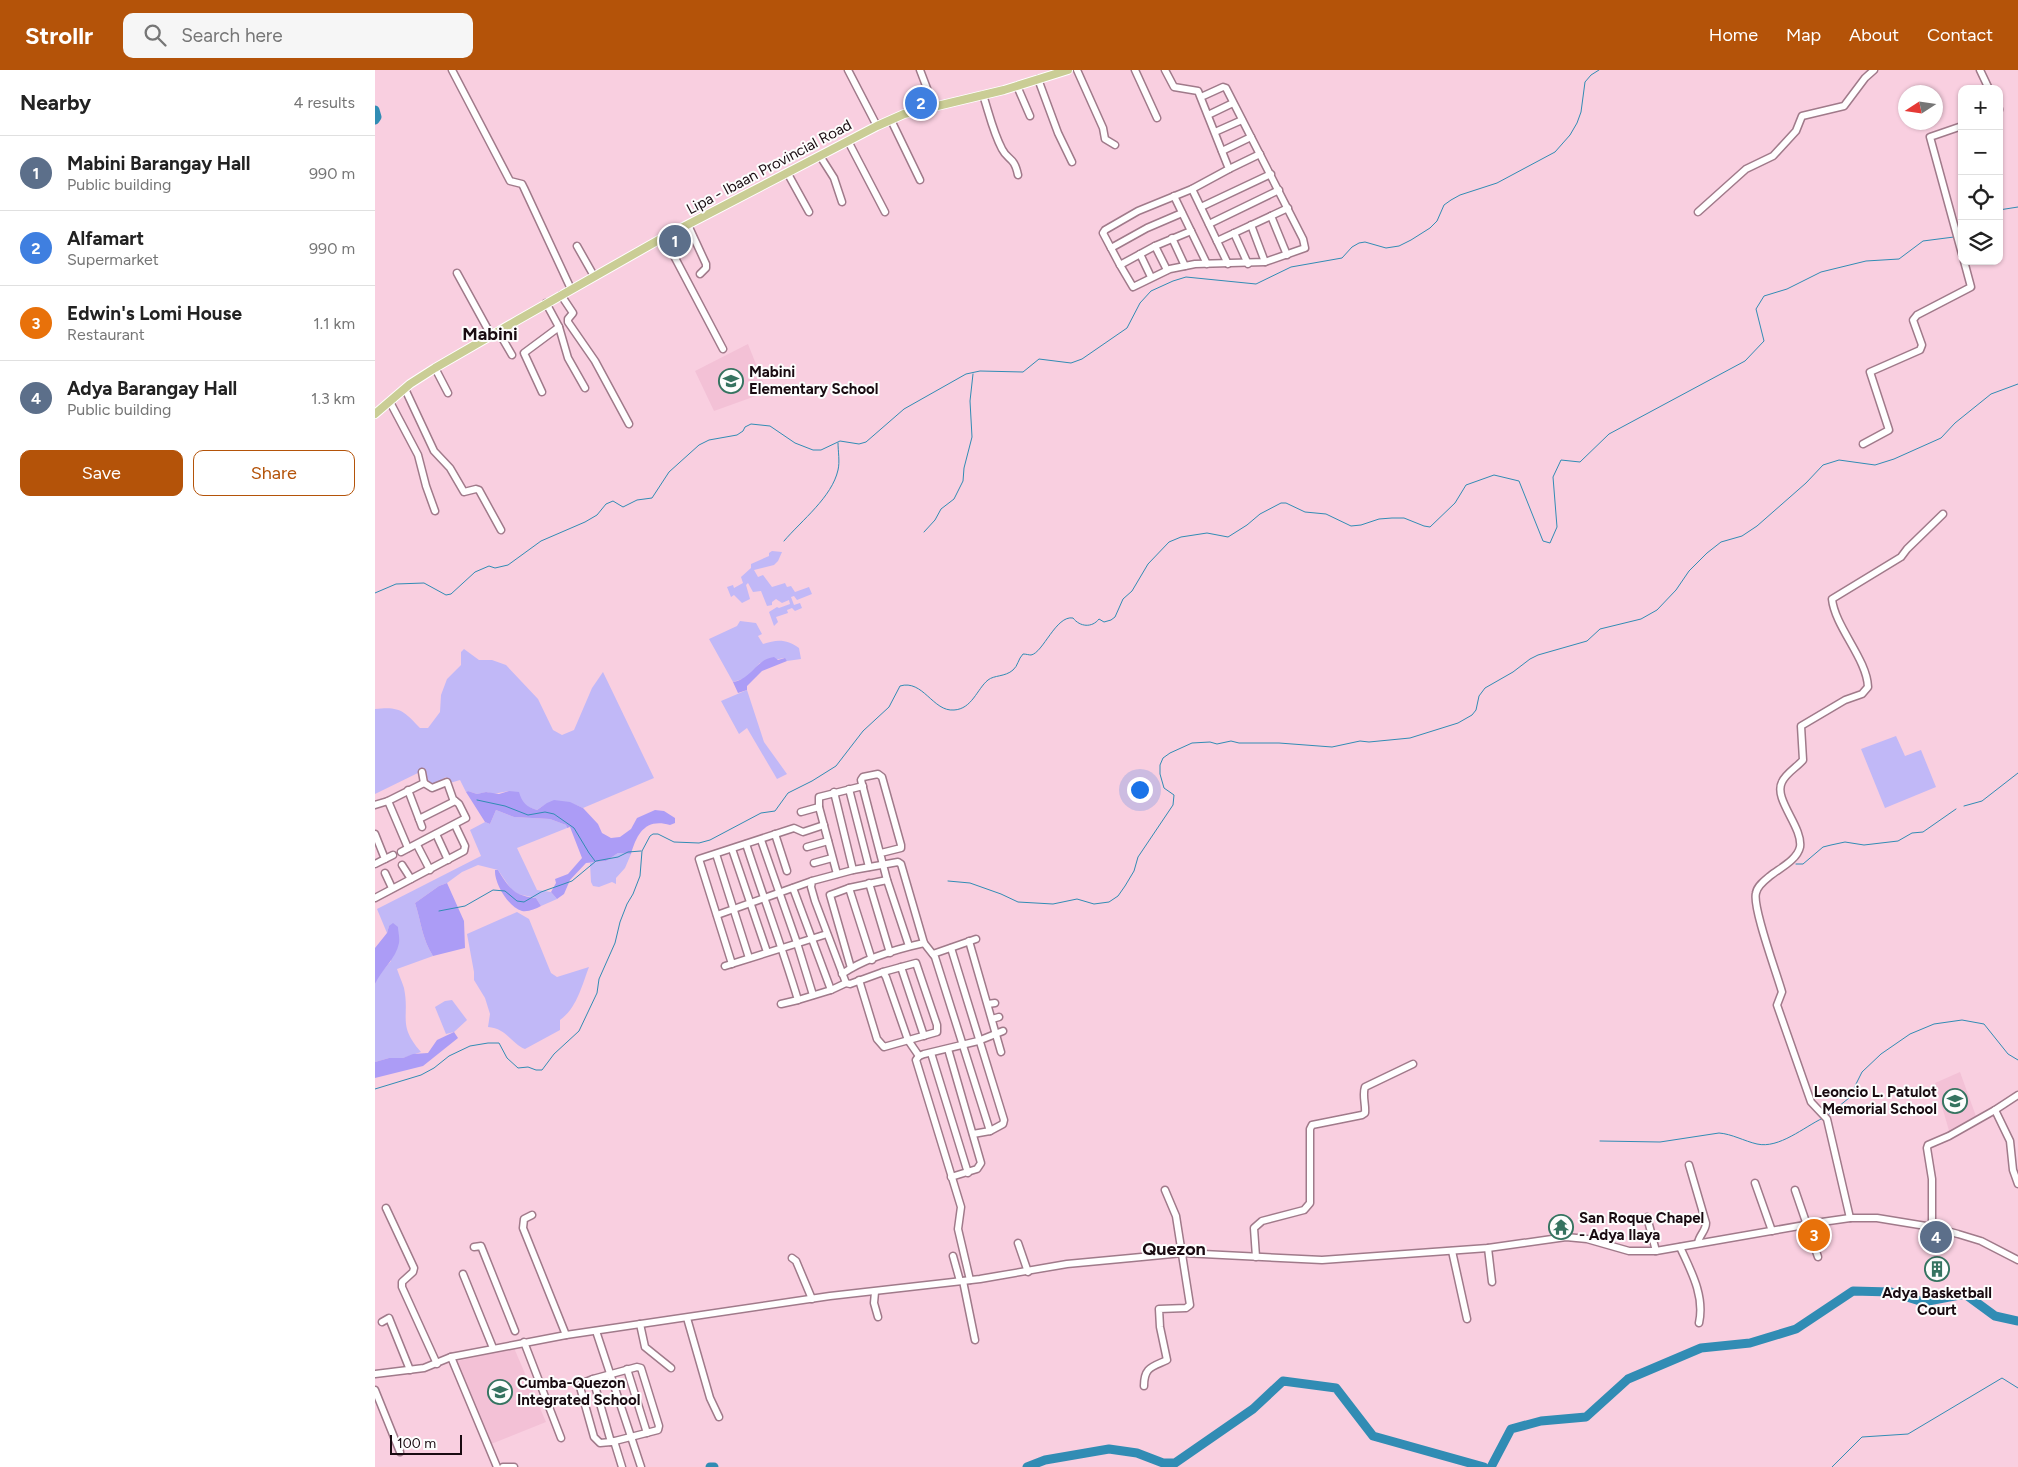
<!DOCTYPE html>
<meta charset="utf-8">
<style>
:root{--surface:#fff;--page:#f6f6f6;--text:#222;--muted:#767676;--line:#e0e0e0;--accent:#b45309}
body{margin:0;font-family:Figtree,sans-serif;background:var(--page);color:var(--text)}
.controls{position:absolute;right:15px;top:15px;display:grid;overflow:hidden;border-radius:10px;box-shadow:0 1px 4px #0004}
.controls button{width:45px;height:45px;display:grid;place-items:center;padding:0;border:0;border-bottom:1px solid var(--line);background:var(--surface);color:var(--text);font:25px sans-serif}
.compass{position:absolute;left:1523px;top:15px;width:45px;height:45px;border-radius:50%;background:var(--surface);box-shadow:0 1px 4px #0004;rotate:258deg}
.scale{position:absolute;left:15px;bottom:12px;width:72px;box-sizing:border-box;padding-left:5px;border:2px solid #190b11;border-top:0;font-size:14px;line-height:18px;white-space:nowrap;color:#190b11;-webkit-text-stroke:4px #fdfdfd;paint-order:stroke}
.you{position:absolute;left:764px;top:719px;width:18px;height:18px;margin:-12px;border:4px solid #fff;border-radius:50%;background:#1a73e8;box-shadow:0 0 0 8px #1a73e833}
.badge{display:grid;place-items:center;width:32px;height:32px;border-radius:50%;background:var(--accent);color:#fff;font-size:16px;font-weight:700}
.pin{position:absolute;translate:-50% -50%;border:2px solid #fff;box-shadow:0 1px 5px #0006}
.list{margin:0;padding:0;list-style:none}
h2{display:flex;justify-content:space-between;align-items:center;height:65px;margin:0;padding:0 20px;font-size:21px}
h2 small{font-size:16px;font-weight:400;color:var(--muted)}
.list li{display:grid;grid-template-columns:32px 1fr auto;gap:15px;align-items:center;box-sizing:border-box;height:75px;padding:0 20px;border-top:1px solid var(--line)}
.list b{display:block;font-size:19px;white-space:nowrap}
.list p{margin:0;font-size:16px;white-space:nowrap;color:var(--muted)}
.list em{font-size:16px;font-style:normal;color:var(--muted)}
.actions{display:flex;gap:10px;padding:15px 20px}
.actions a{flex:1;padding:11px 0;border:1px solid var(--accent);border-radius:10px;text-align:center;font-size:18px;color:var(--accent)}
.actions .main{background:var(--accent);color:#fff}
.icon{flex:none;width:28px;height:28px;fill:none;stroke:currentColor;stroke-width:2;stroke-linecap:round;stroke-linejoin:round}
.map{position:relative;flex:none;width:1643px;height:1397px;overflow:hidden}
header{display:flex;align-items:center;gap:30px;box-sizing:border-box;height:70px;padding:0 25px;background:var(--accent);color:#fff}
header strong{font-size:24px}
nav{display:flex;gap:28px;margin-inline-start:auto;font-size:18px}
.search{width:350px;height:45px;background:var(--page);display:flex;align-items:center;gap:12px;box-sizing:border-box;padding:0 18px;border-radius:10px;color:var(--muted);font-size:19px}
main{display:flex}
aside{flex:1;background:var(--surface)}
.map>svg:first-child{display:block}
</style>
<header>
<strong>Strollr</strong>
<div class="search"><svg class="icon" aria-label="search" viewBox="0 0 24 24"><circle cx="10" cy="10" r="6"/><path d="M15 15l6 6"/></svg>Search here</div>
<nav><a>Home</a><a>Map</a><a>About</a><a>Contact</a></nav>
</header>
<main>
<aside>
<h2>Nearby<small>4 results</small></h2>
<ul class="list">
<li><span class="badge" style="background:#5c6f8a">1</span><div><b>Mabini Barangay Hall</b><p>Public building</p></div><em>990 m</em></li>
<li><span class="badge" style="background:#3f7fe0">2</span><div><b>Alfamart</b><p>Supermarket</p></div><em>990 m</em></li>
<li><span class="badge" style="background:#e8710a">3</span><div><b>Edwin's Lomi House</b><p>Restaurant</p></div><em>1.1 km</em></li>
<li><span class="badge" style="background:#5c6f8a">4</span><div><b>Adya Barangay Hall</b><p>Public building</p></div><em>1.3 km</em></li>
</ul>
<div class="actions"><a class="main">Save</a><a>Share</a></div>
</aside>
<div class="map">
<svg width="1643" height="1397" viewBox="0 0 1643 1397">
<rect width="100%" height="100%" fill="#f9cfe0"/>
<!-- built -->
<g fill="#f3c1d6">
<polygon points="373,274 392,322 339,341 320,301"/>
<polygon points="1585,1002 1602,1049 1575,1064 1560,1013"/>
<polygon points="139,1278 171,1352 116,1374 79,1292"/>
</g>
<!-- green -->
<g fill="#c1b8f7">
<polygon points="397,481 407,482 403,491 399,495 379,500 383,507 388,505 397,517 410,513 412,517 416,516 420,522 434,517 437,524 422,530 419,526 416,527 419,535 425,533 427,538 420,541 417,538 412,540 413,543 401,547 403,552 399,556 394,542 402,537 404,538 415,534 414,530 407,533 401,529 397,532 397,535 392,536 386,521 378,522 373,513 371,515 375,529 367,533 359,525 356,527 352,517 358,515 359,518 368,513 366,507 376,498 376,494 394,486 394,483"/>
<path d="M365,551l16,2 6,11 -4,2 5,8c14,-5 24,-5 36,4l2,11 -14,2 -3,-3 -24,5 -14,15 -13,4 -24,-43 28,-13z"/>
<path d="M89,579l15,11h13l14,5 32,34 15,31 9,5 12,-5 18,-42 11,-16 51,106 -71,30c-17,-8 -31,-10 -46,2l-9,-3 -19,-16 -16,3 -6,-2 -10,2 -9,-3 -2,1 -6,-12 -10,3 -4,-6 -12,7 -5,-1 -5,-13 -49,24v-85c25,-3 29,2 45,19h8l12,-16 1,-17 6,-16 14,-14v-13z"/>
<polygon points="372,620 389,672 412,704 402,709 372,658 364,664 346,631"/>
<polygon points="1521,666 1530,686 1546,680 1561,717 1510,738 1486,679"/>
<path d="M121,740l18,7 36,2 16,6 1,3 -50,20 20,42 14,2 6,7 -16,7 -5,-8 -18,-4 -7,-5 -13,-19 -20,-5 -16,7 -15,11 -8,3 -24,17c6,18 7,36 18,53l-36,13c2,6 5,13 7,19 6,29 -7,37 17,64l-18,6h-14l-14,4v-78l3,-8 13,-15 -2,-35 -2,7 -10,-24 104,-53 -11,-26 15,-8 5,2z"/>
<polygon points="243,783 256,784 250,798 241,808 241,814 237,812 224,817 218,816 216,812 215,793 231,791"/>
<path d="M142,842l12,7 22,54 6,4 32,-10c-7,18 -12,41 -29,53v10l-35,19c-14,-6 -19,-21 -37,-22l2,-13 -5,-16 -11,-18v-8l-7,-38z"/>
<polygon points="77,930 92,950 79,962 71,964 60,937 70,931"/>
</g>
<!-- forest -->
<g fill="#ac9cf6">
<path d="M399,587l4,3 7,-2 2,3 -25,10 -15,15v4l-9,3 -5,-11c19,-3 23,-23 41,-25z"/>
<path d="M93,721l9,3 9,-2 13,2 10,-3 10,1c3,11 8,15 18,18l10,-7 7,-3 16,2 13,6 15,16 4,9 9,5 9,-1 11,-8 6,-11 18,-8 9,1 11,7v5l-5,2c-24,-7 -33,8 -39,29l-13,-1 -12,8 -20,2 -16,17 -6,14 -7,5 -6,-7 5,-9 -1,-4 13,-5 14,-16 -12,-31 -3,1 -1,-3 -16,-6 -36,-2 -18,-7 -6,14 -5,-2 -19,-30z"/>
<path d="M120,800h3c11,18 16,26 38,28l5,8c-6,3 -12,6 -19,5 -14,-4 -28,-28 -27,-41z"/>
<path d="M72,813l17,38 1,27 -32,8c-11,-17 -12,-35 -18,-53l24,-17z"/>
<path d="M18,853l5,4c0,4 2,11 1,16 -3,16 -18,27 -24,41v-36l12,-15 2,-7z"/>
<polygon points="79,962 83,968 48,996 0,1008 0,992 14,988 28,988 38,984 53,983 62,970"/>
</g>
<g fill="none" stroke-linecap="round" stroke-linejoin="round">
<!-- stream -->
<g stroke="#318cb4" stroke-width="1">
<polyline points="1624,140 1643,137"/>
<polyline points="549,462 560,450 566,439 579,429 588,411 589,398 597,367 595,331 598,304"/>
<path d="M409,471c18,-21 48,-44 54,-71 2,-8 0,-19 0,-27"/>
<polyline points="0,523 21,514 49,513 71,525 76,524 100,502 114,496 120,498 133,495 166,471 210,452 222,445 231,434 238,431 248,437 262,430 277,428 294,402 324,375 334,370 362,365 368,361 370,357 376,354 395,356 420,373 438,380 446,380 465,371 484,374 491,372 529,339 591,304 605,301 648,302 664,289 696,293 707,289 752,258 765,233 776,221 798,211 811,207 881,214 916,197 967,188 977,177 984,173 990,172 1011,178 1024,176 1036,170 1055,158 1062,151 1069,135 1076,130 1085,125 1122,113 1180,82 1195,65 1202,53 1206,42 1210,12 1216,5 1224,0"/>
<polyline points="102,730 130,736 153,745 170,742 179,744 199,758 214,783 220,791"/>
<polyline points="1589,736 1607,731 1643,703"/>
<polyline points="1421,794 1428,794 1448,777 1456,775 1470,772 1489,775 1523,771 1537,763 1548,762 1581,739"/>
<polyline points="573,811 595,813 626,824 643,832 678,834 702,829 719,834 734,832 743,826 750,816 759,801 763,787 798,735 799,725 789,718 785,704 785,695 788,688 795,683 817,673 835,672 842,674 856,671 864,673 904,673 957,677 985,671 994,672 1035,668 1083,653 1097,645 1101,640 1104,626 1110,618 1138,602 1155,589 1163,585 1212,571 1225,559 1266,549 1282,540 1301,520 1314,501 1332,483 1346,472 1367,466 1382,456 1431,413 1448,395 1464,390 1500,395 1519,389 1566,368 1580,353 1616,324 1643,314"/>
<polyline points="64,841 90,836 118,820 130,821 142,831 149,832 166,822 197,811 221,791 243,787 253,782 266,781"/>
<path d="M0,1019l46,-14 13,-7 15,-12 21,-10 18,-3h11l8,15 11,10 10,-1 8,3h6l12,-16 25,-23 18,-38 2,-14 16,-36 5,-21 7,-18 6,-10 7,-18 2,-25 8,-15 3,-2h5l16,8 25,1 11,-3 51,-27 14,-2 13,-18 24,-12 24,-15 27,-35 26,-24 11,-21c23,-7 33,26 54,24 18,-1 23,-21 34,-30 6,-5 17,-3 25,-10 5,-4 5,-11 10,-16 3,0 6,1 8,1 12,-2 25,-40 42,-37 7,9 19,10 26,1l5,3 7,-2 4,-3 8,-18 9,-8 16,-27 21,-22 12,-5 26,-4 21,4 19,-12 13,-11 21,-11h5l19,9 21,2 25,12 10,-1 18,-6 13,-1h12l20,8 6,1 25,-24 11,-18 28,-10 25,6 24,60 7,2 7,-16 -4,-50 8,-17 19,2 29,-28 136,-73 19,-20 -8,-32 8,-13 23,-7 34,-17 45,-11 33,-2 24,-18 31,-4"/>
<polyline points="1453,1045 1474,1028 1487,1002 1506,984 1535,964 1559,954 1587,950 1609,954 1633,984 1643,990"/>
<path d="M1225,1071l60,1 59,-9c13,1 25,8 38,11 22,5 47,-17 66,-26"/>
<polyline points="799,1397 800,1393"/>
<polyline points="1457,1397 1487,1367 1533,1364 1627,1308 1643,1318"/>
</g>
<!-- river -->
<g stroke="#318cb4" stroke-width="9">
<polyline points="0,40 2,47 0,50"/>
<polyline points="335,1397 339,1397"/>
<polyline points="652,1397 670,1390 734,1379 762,1383 788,1393 800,1393 878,1339 908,1311 961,1318 998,1366 1109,1397"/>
<polyline points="1116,1397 1136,1359 1166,1351 1211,1347 1253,1309 1326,1278 1375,1273 1421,1259 1478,1221 1516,1222 1548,1232 1590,1224 1620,1246 1643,1251"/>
</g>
<defs>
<g id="minor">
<polyline points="77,0 135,111 147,114 149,118 196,219"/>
<polyline points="473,0 502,56"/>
<polyline points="545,0 553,21 558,39"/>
<polyline points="702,0 728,58 730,69 740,75"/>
<polyline points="760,0 782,48"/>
<polyline points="790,0 799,17 823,21 854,99 817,119 763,141 730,160 728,163 745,195 780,176 816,161"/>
<polyline points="1605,0 1614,19"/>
<polyline points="663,9 683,63 697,92"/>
<polyline points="642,16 655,46"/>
<path d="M608,25c6,18 10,37 19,54 6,12 12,7 16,26"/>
<polyline points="1624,39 1624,40"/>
<polyline points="833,45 858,33"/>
<polyline points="516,50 545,110"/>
<polyline points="1587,56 1555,67 1587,184"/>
<polyline points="840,62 867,50"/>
<polyline points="473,71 510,142"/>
<polyline points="847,81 876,67"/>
<polyline points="445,86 459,108 467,132"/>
<polyline points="854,99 885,84"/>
<polyline points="413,104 434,142"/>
<polyline points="817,119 853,194"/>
<polyline points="799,126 832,194"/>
<polyline points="826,137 896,104"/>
<polyline points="1323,142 1371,99 1398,86 1421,61 1427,46 1469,36 1490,8 1499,0"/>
<polyline points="896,146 912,185"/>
<polyline points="834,154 904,120"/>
<polyline points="313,155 331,194 331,198 325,204"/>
<polyline points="876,155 890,192"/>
<polyline points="859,163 873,194"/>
<polyline points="289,167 348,279"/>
<polyline points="797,168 810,196"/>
<polyline points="842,171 913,138"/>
<polyline points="202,176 219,206"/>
<polyline points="780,176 792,200"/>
<polyline points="736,178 772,158 807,143"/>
<polyline points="765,184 776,207"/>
<polyline points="745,195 758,217 795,199 820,194 890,192 930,178 928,169 851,18 848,17 826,27"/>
<polyline points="82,203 116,265"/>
<polyline points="186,225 198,243 193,249 193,252 220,291 254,354"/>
<polyline points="184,257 193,288 210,318"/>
<polyline points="123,261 137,285"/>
<polyline points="60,298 73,323"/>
<polyline points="30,319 59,381 75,398 89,422 101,419 104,420 126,460"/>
<polyline points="167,322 149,283 184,257 171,233"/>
<polyline points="15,332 43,385 51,416 60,441"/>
<polyline points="1488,374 1514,360 1495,302 1545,280 1547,275 1538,250 1542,245 1596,217 1589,191"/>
<polyline points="47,702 49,713"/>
<polyline points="474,719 494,797"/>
<polyline points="33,720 44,749 80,731"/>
<polyline points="459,722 478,800"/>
<polyline points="13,731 49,713"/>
<polyline points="0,735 13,731 33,778"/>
<polyline points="426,742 444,737"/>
<polyline points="44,749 47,757"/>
<polyline points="0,764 10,789 0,794"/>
<polyline points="61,764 73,790"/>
<polyline points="400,764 412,801"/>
<polyline points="386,770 422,873 438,925"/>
<path d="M371,774c17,52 36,103 52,156l33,-10 -38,-102"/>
<polyline points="42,775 55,800"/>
<polyline points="432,777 453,771"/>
<polyline points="357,779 392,882"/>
<polyline points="26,782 91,748 84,734 78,729 72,712 57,718 49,713"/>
<polyline points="506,783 526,778 526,775 507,707 503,704 488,707 486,710 512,810 534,876"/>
<polyline points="341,784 374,888"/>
<polyline points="10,789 18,785"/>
<polyline points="439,793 457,788"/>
<polyline points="27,795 36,809"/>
<polyline points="10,803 17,818"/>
<polyline points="462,804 444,737 444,727 488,716"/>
<polyline points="494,813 515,883"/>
<polyline points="474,818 497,890"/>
<polyline points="0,828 89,781 90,776 80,755"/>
<polyline points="342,845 437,811"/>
<polyline points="594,871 626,982"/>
<polyline points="576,878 629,1050 628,1054 615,1061"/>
<polyline points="558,884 601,869"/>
<polyline points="357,894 324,789 419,758 428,762 449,755"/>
<polyline points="350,896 452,864"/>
<polyline points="526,897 549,966"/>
<polyline points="476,898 455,825 474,818 512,810"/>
<path d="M467,904c23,-16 55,-25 82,-31"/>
<polyline points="484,910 502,969 509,977 562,962 562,955 541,893 508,902"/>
<polyline points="456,920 471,913"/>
<polyline points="406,934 423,930"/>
<polyline points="613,934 620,933"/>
<polyline points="617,949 624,947"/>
<polyline points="573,979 606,1093 602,1099 576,1107"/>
<polyline points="556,983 593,1103"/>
<polyline points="544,986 533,970 511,907 508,902 475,914 471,913 440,831 436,817 437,811 478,800 523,792 526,794 549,873 560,887 615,1061 598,1064"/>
<polyline points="1620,1040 1635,1071 1638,1100 1643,1114"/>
<path d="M1314,1095l17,58c0,8 -7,12 -8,20"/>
<polyline points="1380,1113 1397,1161"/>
<polyline points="1420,1120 1443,1187"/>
<polyline points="11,1138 39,1198 38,1202 27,1212 27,1217 62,1294"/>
<polyline points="157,1145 149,1149 148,1158 191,1265"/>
<polyline points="1272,1147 1281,1181"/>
<path d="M1475,1148l-23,-99 -16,-17 -34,-97 5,-13c-5,-18 -30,-85 -26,-99 1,-7 9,-13 14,-17 10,-8 27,-16 30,-29 3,-20 -27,-48 -18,-65 4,-9 14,-14 21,-22l-2,-34 44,-26 17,-6 6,-7c-1,-28 -33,-60 -36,-88l69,-42 6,-8 36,-35"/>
<polyline points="1557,1157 1557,1109 1552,1078 1553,1075 1574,1066 1620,1040 1643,1025"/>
<polyline points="643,1173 653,1202"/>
<polyline points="99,1177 106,1176 140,1261"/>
<path d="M1305,1177c11,24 25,49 19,76"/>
<polyline points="1113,1178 1117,1212"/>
<polyline points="1077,1181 1092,1249"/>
<polyline points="578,1186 585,1211"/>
<path d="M881,1187l-2,-29 8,-7 42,-11 6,-7v-74l2,-4 50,-10 3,-2c1,-8 -3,-18 0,-26l48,-23"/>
<polyline points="417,1188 421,1191 437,1229"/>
<polyline points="88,1204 118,1278"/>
<polyline points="595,1210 583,1159 586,1137 541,990 544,986 549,984 603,971 628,961"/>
<polyline points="588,1211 600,1270"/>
<polyline points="500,1222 499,1233 503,1247"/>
<polyline points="312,1248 335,1328 344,1347"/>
<polyline points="7,1252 14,1248 35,1300"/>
<polyline points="265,1254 270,1277 296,1298"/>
<polyline points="221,1261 266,1397"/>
<polyline points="149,1272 186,1368"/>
<polyline points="76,1287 122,1397"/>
<polygon points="262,1297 266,1298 284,1356 283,1360 236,1372 218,1309"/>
<polyline points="252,1299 272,1363"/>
<polyline points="0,1304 49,1298 76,1287 191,1265 455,1226 605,1209 692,1194 756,1188 808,1183 947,1190 1113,1178 1191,1167 1212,1169 1254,1181 1281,1181 1447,1152 1475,1148 1502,1148 1557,1157 1583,1164 1606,1171 1643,1190"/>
<polyline points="218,1309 208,1313 205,1317 219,1367 225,1373 236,1372"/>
<path d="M769,1316c0,-19 8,-19 23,-26l-7,-33 -1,-18 27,-1 4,-3 -14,-89 -11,-26"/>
<polyline points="0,1320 25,1382"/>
<polyline points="239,1371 247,1397"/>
<polyline points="128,1397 139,1397"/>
</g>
<polyline id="major" points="0,344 35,314 60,298 143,250 289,167 502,56 529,44 629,20 693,0"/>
</defs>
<!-- minor casing -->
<use href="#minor" stroke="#a07a8a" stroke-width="9"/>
<!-- major casing -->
<use href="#major" stroke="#fff" stroke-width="10"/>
<!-- minor -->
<use href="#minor" stroke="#fff" stroke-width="6"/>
<!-- major -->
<use href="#major" stroke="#cacd95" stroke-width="8"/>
</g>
<!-- icons -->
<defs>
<symbol id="school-ring" viewBox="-11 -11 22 22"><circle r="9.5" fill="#fdfdfd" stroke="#357360" stroke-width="1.5"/><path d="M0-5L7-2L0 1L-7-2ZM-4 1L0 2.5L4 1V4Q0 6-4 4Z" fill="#357360"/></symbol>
<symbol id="temple-ring" viewBox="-11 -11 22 22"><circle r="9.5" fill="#fdfdfd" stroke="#357360" stroke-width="1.5"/><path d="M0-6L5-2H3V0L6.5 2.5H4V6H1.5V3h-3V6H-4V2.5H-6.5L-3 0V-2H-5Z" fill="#357360"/></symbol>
<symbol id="building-ring" viewBox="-11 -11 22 22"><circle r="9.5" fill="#fdfdfd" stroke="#357360" stroke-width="1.5"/><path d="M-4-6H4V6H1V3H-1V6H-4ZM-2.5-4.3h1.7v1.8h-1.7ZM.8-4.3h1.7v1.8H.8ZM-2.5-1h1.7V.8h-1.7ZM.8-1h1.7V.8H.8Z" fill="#357360"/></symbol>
</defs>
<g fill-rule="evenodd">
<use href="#school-ring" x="342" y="297" width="28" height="28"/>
<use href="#school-ring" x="1566" y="1017" width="28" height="28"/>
<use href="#temple-ring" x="1172" y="1143" width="28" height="28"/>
<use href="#building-ring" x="1548" y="1185" width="28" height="28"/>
<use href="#school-ring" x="111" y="1308" width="28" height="28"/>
</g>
<g text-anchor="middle" stroke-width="4" stroke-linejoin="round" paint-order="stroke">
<!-- street labels -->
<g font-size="15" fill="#190b11" stroke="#fdfdfd">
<text transform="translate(394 97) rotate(-28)" y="5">Lipa - Ibaan Provincial Road</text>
</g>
<!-- poi labels -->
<g font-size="15" font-weight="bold" fill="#190b11" stroke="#fdfdfd" text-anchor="start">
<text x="374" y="307">Mabini<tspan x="374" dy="17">Elementary School</tspan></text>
<text x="1562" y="1027" text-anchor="end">Leoncio L. Patulot<tspan x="1562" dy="17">Memorial School</tspan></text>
<text x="1204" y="1153">San Roque Chapel<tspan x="1204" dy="17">- Adya Ilaya</tspan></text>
<text x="1562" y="1228" text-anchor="middle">Adya Basketball<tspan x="1562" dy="17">Court</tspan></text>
<text x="142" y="1318">Cumba-Quezon<tspan x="142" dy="17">Integrated School</tspan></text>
</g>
<!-- quarter labels -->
<g font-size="18" font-weight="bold" fill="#190b11" stroke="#fdfdfd">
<text x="115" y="270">Mabini</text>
<text x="799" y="1185">Quezon</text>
</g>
</g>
</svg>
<div class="controls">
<button>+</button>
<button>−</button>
<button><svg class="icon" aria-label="locate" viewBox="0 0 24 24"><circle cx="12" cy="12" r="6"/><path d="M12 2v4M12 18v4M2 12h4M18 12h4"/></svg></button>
<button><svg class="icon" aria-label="layers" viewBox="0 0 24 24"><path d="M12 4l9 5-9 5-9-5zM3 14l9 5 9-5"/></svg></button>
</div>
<svg class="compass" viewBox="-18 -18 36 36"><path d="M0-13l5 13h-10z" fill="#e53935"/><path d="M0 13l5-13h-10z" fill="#767676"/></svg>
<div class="scale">100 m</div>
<div class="you"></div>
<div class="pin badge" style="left:300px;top:171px;background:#5c6f8a">1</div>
<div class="pin badge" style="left:546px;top:33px;background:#3f7fe0">2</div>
<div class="pin badge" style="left:1439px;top:1165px;background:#e8710a">3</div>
<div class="pin badge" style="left:1561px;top:1167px;background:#5c6f8a">4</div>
</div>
</main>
